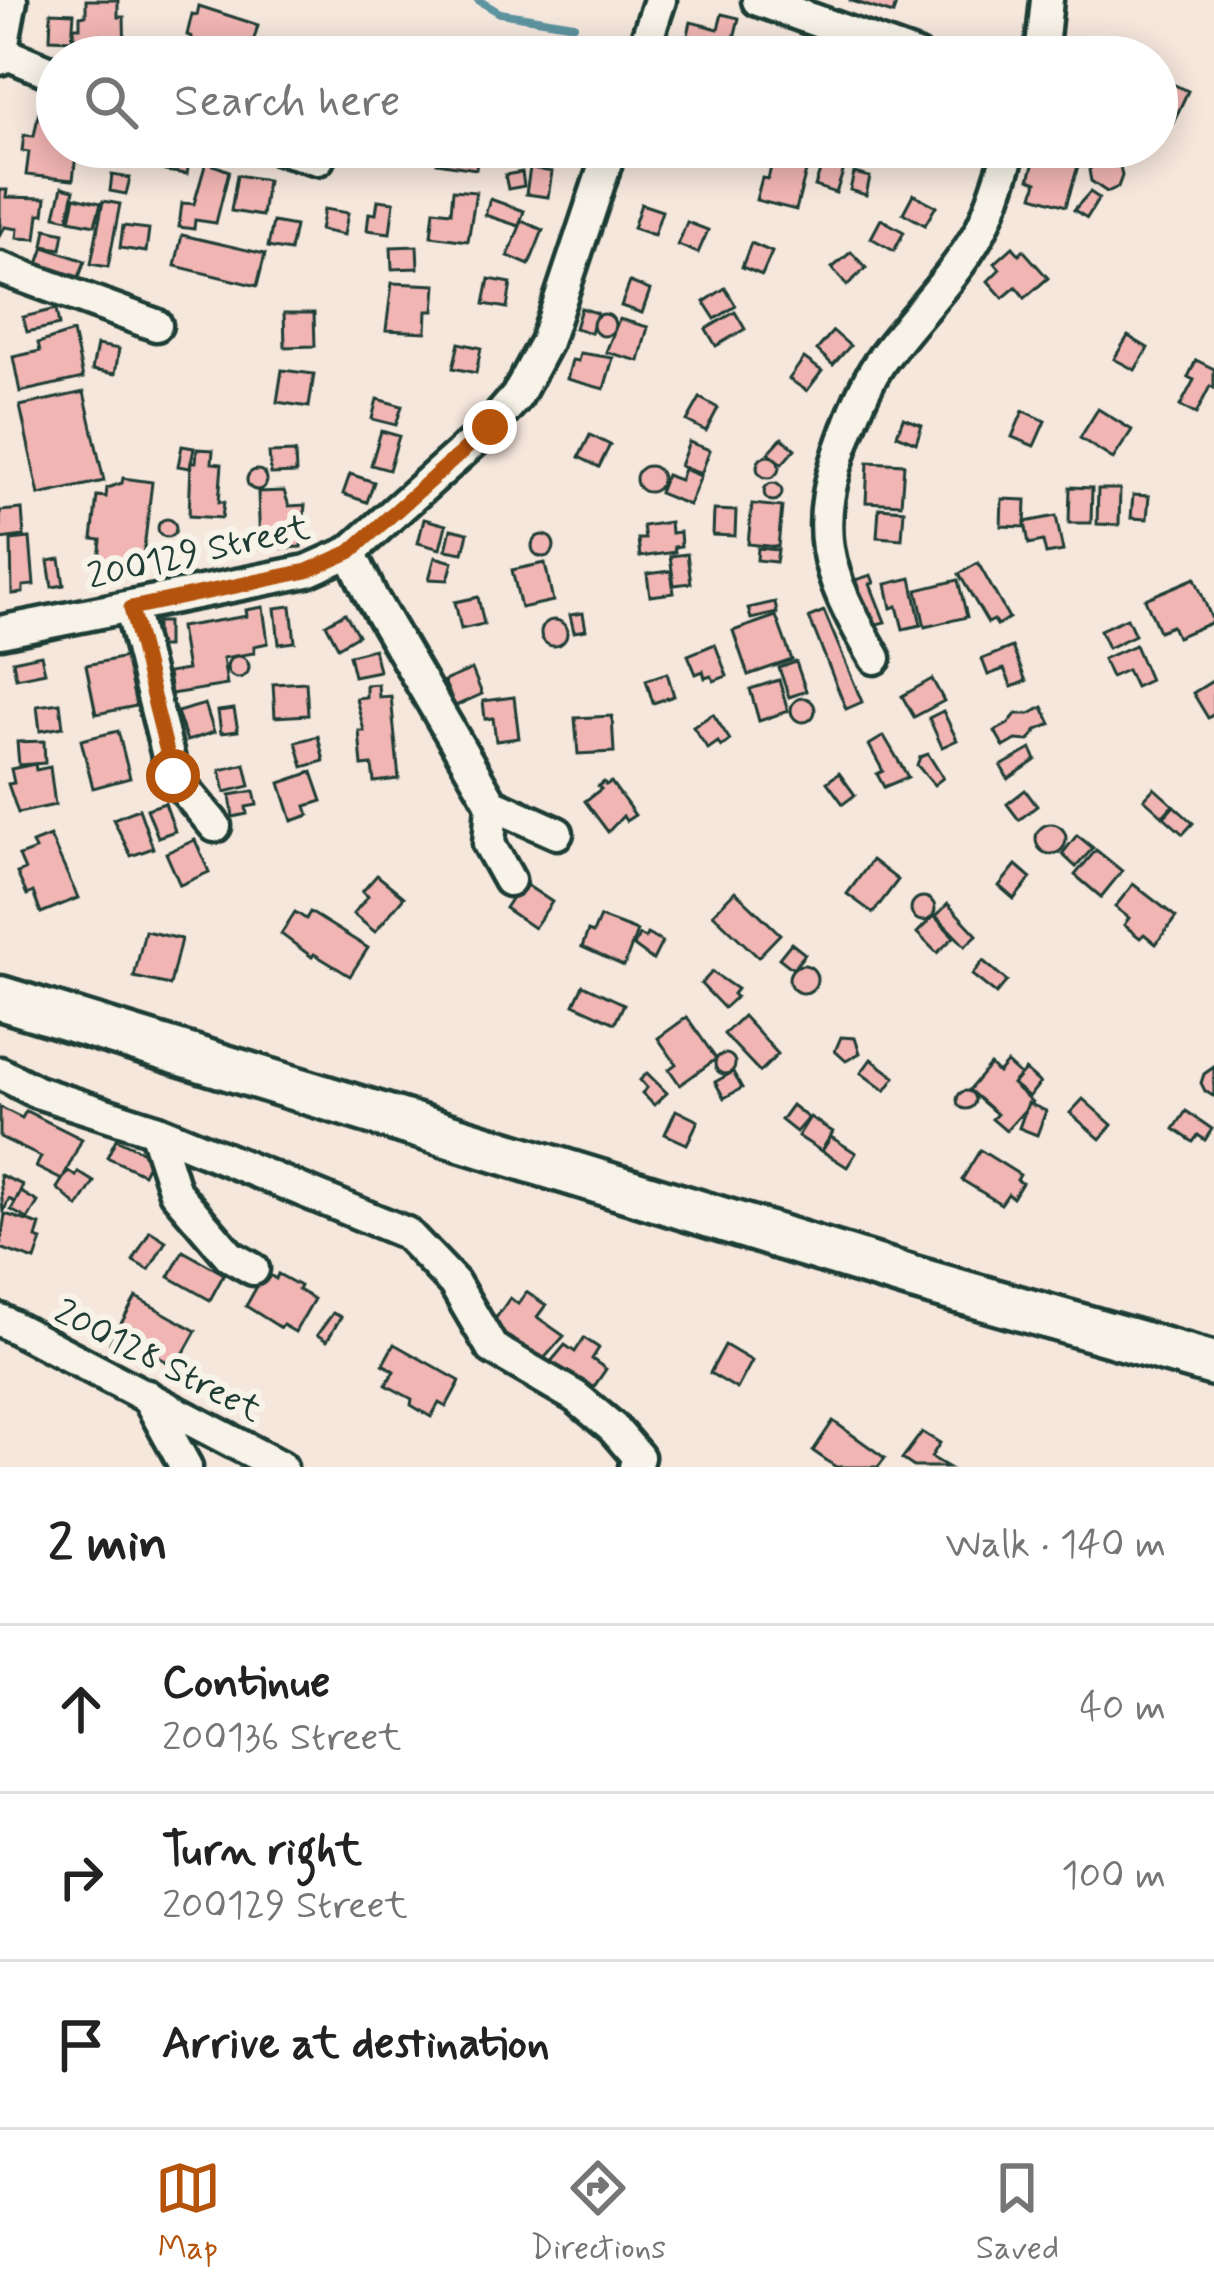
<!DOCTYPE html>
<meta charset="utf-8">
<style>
:root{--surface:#fff;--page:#f6f6f6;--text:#222;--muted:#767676;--line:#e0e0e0;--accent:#b45309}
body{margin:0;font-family:Mynerve,sans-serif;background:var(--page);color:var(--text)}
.stop{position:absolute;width:36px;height:36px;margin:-27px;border:9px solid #b45309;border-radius:50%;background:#fff}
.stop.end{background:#b45309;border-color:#fff;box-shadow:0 3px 12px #0008}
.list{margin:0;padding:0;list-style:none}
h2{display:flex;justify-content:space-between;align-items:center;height:156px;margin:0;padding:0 48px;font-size:51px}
h2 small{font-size:39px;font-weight:400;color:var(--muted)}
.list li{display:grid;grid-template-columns:78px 1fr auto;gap:36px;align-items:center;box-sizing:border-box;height:168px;padding:0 48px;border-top:3px solid var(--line)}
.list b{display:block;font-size:45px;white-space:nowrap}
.list p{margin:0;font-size:39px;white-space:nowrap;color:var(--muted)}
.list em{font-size:39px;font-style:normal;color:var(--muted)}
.icon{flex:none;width:66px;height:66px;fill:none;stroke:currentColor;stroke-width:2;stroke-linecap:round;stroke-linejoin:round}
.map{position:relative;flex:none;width:1214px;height:1467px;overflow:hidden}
.search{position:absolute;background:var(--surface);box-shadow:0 6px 30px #0003;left:36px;right:36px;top:36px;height:132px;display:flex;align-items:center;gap:30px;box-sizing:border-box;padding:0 42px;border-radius:66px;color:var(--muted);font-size:45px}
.sheet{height:660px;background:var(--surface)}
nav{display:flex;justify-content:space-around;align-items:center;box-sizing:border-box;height:168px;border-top:3px solid var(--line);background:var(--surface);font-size:33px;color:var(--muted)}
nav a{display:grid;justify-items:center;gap:6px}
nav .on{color:var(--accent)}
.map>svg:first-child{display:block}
</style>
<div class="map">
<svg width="1214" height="1467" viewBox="0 0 1214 1467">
<rect width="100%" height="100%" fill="#f6e7dd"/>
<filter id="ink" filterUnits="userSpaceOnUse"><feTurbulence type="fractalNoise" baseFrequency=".00833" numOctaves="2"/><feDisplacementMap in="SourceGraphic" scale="24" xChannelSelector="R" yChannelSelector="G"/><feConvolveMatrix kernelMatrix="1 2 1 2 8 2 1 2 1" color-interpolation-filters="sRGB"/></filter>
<g filter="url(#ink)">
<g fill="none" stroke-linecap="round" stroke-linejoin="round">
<!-- stream -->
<polyline stroke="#5d949f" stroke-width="8" points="478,0 500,13 574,25"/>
</g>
<!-- building -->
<g fill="#f1b5b3" stroke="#1f3d34" stroke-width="3">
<polygon points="86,0 118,0 118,17 124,17 125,57 81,57 81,45 74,45 74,27 80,27 80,16 86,15"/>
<polygon points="849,0 897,0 893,14"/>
<polygon points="199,6 258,25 249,57 186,56 192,37 187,35 192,14 197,15"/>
<polygon points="51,12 74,13 72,40 50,39"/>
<polygon points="722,14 739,18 731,50 687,39 691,22 718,29"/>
<polygon points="278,42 290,44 295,57 268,57 270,48"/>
<polygon points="1088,42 1111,51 1109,57 1083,57"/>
<polygon points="1157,77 1188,91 1173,123 1157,116"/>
<polygon points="39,111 57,113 57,147 77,147 73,180 26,175 29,152 22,151 24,135 34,136"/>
<polygon points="107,147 132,147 128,161 105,154"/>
<polygon points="170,147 191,150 187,174 165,171"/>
<polygon points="221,147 239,148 236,163 218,160"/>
<polygon points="440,147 479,147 476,169 437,163"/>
<polygon points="708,147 759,147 759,153 725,149 724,156 708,155"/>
<polygon points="775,147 812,147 807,164 773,154"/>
<polygon points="1049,147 1089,151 1084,167 1078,166 1066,206 1033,196 1037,182 1029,179 1037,152 1046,155"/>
<polygon points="1112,152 1112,161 1120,166 1122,176 1118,187 1107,192 1091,181 1089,170 1096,163 1096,153"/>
<polygon points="206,162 229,171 216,223 195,220 194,229 179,227 182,203 194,204"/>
<polygon points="823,162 844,169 836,193 815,186"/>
<polygon points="772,163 806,171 796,210 756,200 762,178 768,179"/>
<polygon points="530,168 552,172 548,197 526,194"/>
<polygon points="522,172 524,186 508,189 505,175"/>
<polygon points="854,173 870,177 866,195 850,190"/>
<polygon points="112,175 130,178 126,194 110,191"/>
<polygon points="237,175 267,180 262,216 231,211"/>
<polygon points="62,187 74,190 68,219 55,216"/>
<polygon points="0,190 7,190 6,197 46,198 44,214 39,214 36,239 17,238 18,229 5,227 0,235"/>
<polygon points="453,190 476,192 468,241 431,236 434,210 451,212"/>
<polygon points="1090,192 1099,198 1087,218 1074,210"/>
<polygon points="913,194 936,206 925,225 903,213"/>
<polygon points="75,197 101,203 95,225 70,220"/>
<polygon points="490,199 524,211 519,226 485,215"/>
<polygon points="378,200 394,202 390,233 367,230 369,213 376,214"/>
<polygon points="103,201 120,204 108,267 91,264"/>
<polygon points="641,204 662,211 654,235 633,228"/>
<polygon points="324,209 348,213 344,235 320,230"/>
<polygon points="881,219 904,232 894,251 871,238"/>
<polygon points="522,221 543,230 529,265 508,256"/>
<polygon points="273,222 295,226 290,251 268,247"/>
<polygon points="687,222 708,230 698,253 678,245"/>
<polygon points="123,226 149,229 146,252 120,248"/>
<polygon points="46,229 64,233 61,249 43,246"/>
<polygon points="182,235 265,254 257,286 175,266"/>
<polygon points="751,243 772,252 762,275 742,267"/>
<polygon points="417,246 418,268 392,269 391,247"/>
<polygon points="44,247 85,261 79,277 38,264"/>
<polygon points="1013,247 1019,254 1023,250 1048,278 1025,298 1016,287 1003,298 988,281 1000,269 995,263"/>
<polygon points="851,252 866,268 847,285 832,268"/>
<polygon points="489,279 511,283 507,308 484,304"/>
<polygon points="630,282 650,290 642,313 621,306"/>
<polygon points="392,283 436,285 434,311 427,311 426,332 386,330"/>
<polygon points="725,288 736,306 715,319 704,302"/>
<polygon points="581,308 597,313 591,333 575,328"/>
<polygon points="56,309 59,325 27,332 23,317"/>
<polygon points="735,312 745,329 716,346 706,329"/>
<polygon points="284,313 314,313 315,346 285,347"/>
<circle cx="604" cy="325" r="11"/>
<polygon points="619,319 648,327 639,361 606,352"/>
<polygon points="833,331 850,346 833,365 817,350"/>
<polygon points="73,332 83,378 20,392 13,357 40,351 38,343"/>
<polygon points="1128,336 1148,348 1135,370 1114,359"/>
<polygon points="459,343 481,348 476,373 453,368"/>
<polygon points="97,345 119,349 115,374 92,370"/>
<polygon points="580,353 613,358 604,389 567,379 572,360 578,361"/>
<polygon points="804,358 822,371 807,391 789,379"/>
<polygon points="1196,360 1214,369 1214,388 1210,386 1196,414 1180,406 1194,380 1188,377"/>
<polygon points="282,370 314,374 309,407 277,402"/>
<polygon points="84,392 104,481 39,495 20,406"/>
<polygon points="700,398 718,408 706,431 687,421"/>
<polygon points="377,399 402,406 396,425 372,419"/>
<polygon points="1098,409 1132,430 1113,459 1080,438"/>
<polygon points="1023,411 1045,421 1034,446 1012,437"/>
<polygon points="903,418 922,425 916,443 897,435"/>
<polygon points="381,431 399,436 389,470 371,465"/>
<polygon points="590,435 610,445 599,467 579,457"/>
<polygon points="782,438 795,449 782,464 768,453"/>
<polygon points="689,442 710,450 701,474 680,466"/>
<polygon points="182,446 194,448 190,468 178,466"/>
<polygon points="197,449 213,450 212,463 222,464 219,502 224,502 222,518 189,516 191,462 196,462"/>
<polygon points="295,452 296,473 271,474 269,453"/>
<circle cx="768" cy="467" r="11"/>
<polygon points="868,462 904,464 901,504 866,502"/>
<circle cx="649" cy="479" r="13"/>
<polygon points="684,469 701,476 689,505 659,493 666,475 680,480"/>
<circle cx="257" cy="480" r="10"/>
<polygon points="350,474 374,482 367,502 343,494"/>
<polygon points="123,478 152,482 141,574 98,569 101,540 92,539 97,496 106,497 107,488 122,483"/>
<circle cx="773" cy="492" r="9"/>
<polygon points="1070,487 1092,488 1091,523 1069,523"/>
<polygon points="1098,489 1120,489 1119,525 1097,524"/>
<polygon points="284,491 289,506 305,505 301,547 260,549 258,492"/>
<polygon points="1133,495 1149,496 1147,519 1131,518"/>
<polygon points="1002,499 1026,500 1025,527 1001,526"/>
<polygon points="752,504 782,507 778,547 748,544"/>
<polygon points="879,508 904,510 902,539 877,537"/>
<polygon points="22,509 24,536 0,539 0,546 0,511"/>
<polygon points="714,510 736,511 735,536 713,535"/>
<polygon points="1056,516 1063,551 1046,554 1043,541 1029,544 1025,522"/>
<circle cx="167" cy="528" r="9"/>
<polygon points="424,519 446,525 440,549 418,543"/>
<polygon points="670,522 671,533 680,532 681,546 674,547 675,552 640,557 638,539 645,539 643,526"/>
<polygon points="451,529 468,533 463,553 446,550"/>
<circle cx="543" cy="546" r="11"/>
<polygon points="30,538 34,585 23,586 23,593 12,594 11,540"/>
<polygon points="758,548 778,550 776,562 757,560"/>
<polygon points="687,554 691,583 674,585 670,556"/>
<polygon points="435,557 453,562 448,580 429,579"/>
<polygon points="60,559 64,585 52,587 48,561"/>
<polygon points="545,563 553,601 521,608 512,570"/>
<polygon points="978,563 1009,618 997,625 994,620 988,623 959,574"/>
<polygon points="671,571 674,593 650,596 647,574"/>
<polygon points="871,575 874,583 870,584 885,622 877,624 868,620 852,581"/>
<polygon points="911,578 921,625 903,629 897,606 891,608 886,584"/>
<polygon points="1195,578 1213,622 1177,637 1172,626 1159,631 1145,599"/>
<polygon points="958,580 967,617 925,627 917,590"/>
<polygon points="478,597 484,624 461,629 455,602"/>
<polygon points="775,602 777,613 751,619 748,608"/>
<polygon points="291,606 295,642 279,644 275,608"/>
<polygon points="263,607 268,643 254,646 254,653 223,658 227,685 171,694 168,673 187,670 180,627 247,616 246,610"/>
<polygon points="824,611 862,702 846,709 809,617"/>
<polygon points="345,613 358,635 338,647 326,624"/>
<polygon points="583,613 586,630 574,632 570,615"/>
<polygon points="776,616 792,660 748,675 733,631"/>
<polygon points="1127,618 1135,635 1108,648 1100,630"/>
<circle cx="554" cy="633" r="13"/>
<rect x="156" y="622" width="11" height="25"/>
<polygon points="715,644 727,676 714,681 711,676 705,678 703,671 696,674 688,655"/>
<polygon points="1135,645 1150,680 1135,687 1127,670 1111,677 1103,659"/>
<polygon points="1012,647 1026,681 1012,687 1004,669 988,675 982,659"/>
<polygon points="374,649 379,671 354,676 349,655"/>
<polygon points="41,655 45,672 16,678 13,661"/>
<circle cx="238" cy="667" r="11"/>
<polygon points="126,657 136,706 96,714 86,665"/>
<polygon points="796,662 806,691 789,697 779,668"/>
<polygon points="472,669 482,694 455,706 444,681"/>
<polygon points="667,673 674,696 653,703 646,680"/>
<polygon points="932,679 944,701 914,717 902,696"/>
<polygon points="779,680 788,711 759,721 750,689"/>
<polygon points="1214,680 1214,714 1208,718 1193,693"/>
<polygon points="306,682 308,715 275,717 273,684"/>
<polygon points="378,684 379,697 391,696 399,779 374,782 372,765 362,766 359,731 364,731 356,698 366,697 366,685"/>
<polygon points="514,697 519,738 496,741 493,718 485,719 483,701"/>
<circle cx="803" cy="710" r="12"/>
<polygon points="60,703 63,727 40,731 37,706"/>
<polygon points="205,704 214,732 187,741 177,712"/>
<polygon points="1043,707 1051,724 1037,730 1029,741 1016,740 1004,747 995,731 1008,724 1016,714 1029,714"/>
<polygon points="234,709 238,731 221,733 218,711"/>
<polygon points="943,711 957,740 942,747 929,718"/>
<polygon points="713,714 730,740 721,747 718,742 708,749 693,727"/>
<polygon points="612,716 614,752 578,754 575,718"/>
<polygon points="118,731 130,778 93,788 81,740"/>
<polygon points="318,736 324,761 303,767 296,742"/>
<polygon points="884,736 908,777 884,787 877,774 883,771 869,745"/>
<polygon points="44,741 45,763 19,765 17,742"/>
<polygon points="1031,749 1036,760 1008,779 1001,766"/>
<polygon points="928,754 943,778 934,785 917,765 920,757"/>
<polygon points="35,764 36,770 50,767 55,805 18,813 8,784 14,783 11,769"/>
<polygon points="245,764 250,786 225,792 220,770"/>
<polygon points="312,772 322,801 306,806 309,815 292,821 280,783"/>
<polygon points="839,773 855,795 843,804 827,782"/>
<polygon points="604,782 606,785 611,782 635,815 626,821 623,816 608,832 585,801 601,789 598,786"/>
<polygon points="1154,788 1173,805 1163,816 1144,799"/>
<polygon points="1025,790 1037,806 1019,820 1007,804"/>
<polygon points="254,791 257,805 246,807 247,814 233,817 230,795"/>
<polygon points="165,803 175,831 158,837 147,809"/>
<polygon points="1174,806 1193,823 1183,834 1164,817"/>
<polygon points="139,809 153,848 131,856 113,819"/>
<circle cx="1051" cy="839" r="15"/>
<polygon points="1077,835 1093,848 1076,867 1062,854"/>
<polygon points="50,836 78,898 41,913 33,892 27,895 17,873 25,870 19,856 35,850 32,843"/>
<polygon points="195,840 209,872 180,885 166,853"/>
<polygon points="1096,850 1122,871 1101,897 1075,875"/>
<polygon points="872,860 898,880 873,913 847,894"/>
<polygon points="1016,865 1031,878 1014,899 999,886"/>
<polygon points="377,875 404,897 375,932 353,914 368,896 362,892"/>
<polygon points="522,882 552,902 534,928 505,908"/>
<polygon points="1133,884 1176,917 1156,944 1144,934 1140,938 1124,925 1129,918 1115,907"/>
<polygon points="735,891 780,934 758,957 713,914"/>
<circle cx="923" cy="909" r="12"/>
<polygon points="948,904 977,935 965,946 936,916"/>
<polygon points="295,912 306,919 310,912 368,948 350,976 314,954 312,957 281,934"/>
<polygon points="934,916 954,937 937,953 917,933"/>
<polygon points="600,917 637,931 624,966 582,947 588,931 593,933"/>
<polygon points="145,931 181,939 170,985 134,977"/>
<polygon points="647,934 662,942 653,960 634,946 639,935 645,938"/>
<polygon points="791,943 805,954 793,969 779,958"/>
<polygon points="983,961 1007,981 996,994 972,975"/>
<circle cx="803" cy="979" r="14"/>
<polygon points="712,972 737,989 733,994 736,997 724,1008 701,984"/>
<polygon points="583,985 624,1004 615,1023 574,1004"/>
<polygon points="743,1016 778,1054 760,1072 724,1034"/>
<polygon points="687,1017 716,1059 680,1085 669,1069 676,1064 658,1038"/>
<polygon points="841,1037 855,1038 860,1053 846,1061 835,1051"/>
<circle cx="725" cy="1064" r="10"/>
<polygon points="871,1059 895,1077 885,1091 861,1073"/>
<polygon points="1007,1063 1020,1075 1012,1084 1032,1102 1006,1131 992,1119 997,1114 969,1090 990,1065 998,1073"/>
<polygon points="1214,1067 1214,1096 1213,1096 1205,1091 1201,1083 1204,1074"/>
<polygon points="1025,1070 1040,1083 1029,1097 1013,1084"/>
<polygon points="733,1072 742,1088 724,1098 715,1082"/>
<polygon points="647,1073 667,1093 654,1105 642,1093 647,1088 640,1080"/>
<circle cx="966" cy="1100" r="9"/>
<polygon points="1083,1099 1112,1125 1100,1139 1070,1113"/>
<polygon points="1028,1103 1046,1111 1037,1135 1019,1128"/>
<polygon points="792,1105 808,1118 796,1132 781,1120"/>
<polygon points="0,1107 22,1118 26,1111 82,1139 62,1180 36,1167 41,1157 0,1137"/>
<polygon points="676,1110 698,1121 687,1144 665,1134"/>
<polygon points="1186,1111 1212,1129 1205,1140 1198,1135 1193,1142 1174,1129"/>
<polygon points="810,1117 833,1132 821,1151 798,1136"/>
<polygon points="831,1137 856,1153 847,1167 822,1151"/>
<polygon points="116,1139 152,1156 143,1174 107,1157"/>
<polygon points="980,1150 1020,1175 1017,1180 1022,1183 1013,1198 1008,1194 1001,1204 962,1180"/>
<polygon points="68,1171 76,1176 78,1172 94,1182 78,1207 57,1188"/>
<polygon points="0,1175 23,1185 15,1202 9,1199 3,1213"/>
<polygon points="21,1192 38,1202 28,1219 11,1210"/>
<polygon points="5,1214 40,1225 36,1238 42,1240 35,1260 0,1248"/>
<polygon points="150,1231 166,1241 149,1270 133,1261"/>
<polygon points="183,1251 224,1274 210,1300 169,1277"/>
<polygon points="265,1272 276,1279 278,1274 300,1286 298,1290 314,1299 295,1332 283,1325 281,1328 246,1306"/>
<polygon points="526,1292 546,1305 537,1317 564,1336 541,1362 499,1342 489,1328 510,1298 518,1304"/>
<polygon points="136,1297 196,1331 176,1367 148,1351 143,1361 110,1343"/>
<polygon points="333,1313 341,1317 327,1341 317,1335"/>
<polygon points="584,1338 599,1348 592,1359 606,1369 593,1388 550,1369 549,1364 565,1345 575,1352"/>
<polygon points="394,1344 460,1381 446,1407 439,1403 431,1417 411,1405 412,1399 386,1385 394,1371 383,1364"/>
<polygon points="725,1345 752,1361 737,1389 710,1373"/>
<polygon points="833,1421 885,1458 878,1467 836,1467 813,1451"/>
<polygon points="922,1432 940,1443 931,1457 948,1467 914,1467 902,1459"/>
</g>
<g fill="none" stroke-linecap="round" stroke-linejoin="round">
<defs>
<g id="street">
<polyline points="758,0 917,57"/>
<polyline points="0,51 57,75"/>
<polyline points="641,57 660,0"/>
<polyline points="1041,57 1047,0"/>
<polyline points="0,59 11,0"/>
<polyline points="276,147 318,159"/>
<polyline points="0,268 156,325"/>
<polyline points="350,552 372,598 492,804 557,833"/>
<polyline points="131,608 173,776 215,826"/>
<polyline points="0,632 307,571 350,552 490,427 517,396 546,342 611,147"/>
<path d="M875,658c-51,-88 -65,-128 -28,-226 9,-25 20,-52 36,-74 31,-42 70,-79 96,-125 14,-26 22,-57 32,-86"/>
<polyline points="492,804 489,844 509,880"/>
<polyline points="0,1073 37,1092 155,1130 406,1233 454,1283 492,1348 576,1397 613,1428 638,1457 635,1467"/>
<polyline points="155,1130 175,1192 230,1256 253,1269"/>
<polyline points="0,1320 281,1467"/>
<polyline points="147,1396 186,1467"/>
</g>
<polyline id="secondary" points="0,998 913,1278 1214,1364"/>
</defs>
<!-- street casing -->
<use href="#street" stroke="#1f3d34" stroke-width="39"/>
<!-- secondary casing -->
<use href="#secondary" stroke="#1f3d34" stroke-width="51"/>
<!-- street -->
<use href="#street" stroke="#f7f3e8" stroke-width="30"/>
<!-- secondary -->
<use href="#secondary" stroke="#f7f3e8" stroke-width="42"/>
</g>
</g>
<g fill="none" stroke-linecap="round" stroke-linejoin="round" filter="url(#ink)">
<!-- route -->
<polyline stroke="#b45309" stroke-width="15" points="173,776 131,608 307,571 350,552 490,427"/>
</g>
<g text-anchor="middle" stroke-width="12" stroke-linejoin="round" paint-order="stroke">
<!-- street labels -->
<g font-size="36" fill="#1f3d34" stroke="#f7f3e8">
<text transform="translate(198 550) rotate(-13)" y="13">200129 Street</text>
<text transform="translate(159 1359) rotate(27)" y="13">200128 Street</text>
</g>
</g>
</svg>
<div class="stop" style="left:173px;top:776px"></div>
<div class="stop end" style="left:490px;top:427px"></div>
<div class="search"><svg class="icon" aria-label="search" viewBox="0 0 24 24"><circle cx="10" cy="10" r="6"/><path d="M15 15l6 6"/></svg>Search here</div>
</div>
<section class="sheet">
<h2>2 min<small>Walk · 140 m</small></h2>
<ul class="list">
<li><svg class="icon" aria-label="ahead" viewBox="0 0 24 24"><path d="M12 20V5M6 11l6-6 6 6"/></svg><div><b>Continue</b><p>200136 Street</p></div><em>40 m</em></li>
<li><svg class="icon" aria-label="right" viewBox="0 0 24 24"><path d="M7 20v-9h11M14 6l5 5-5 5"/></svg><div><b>Turn right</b><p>200129 Street</p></div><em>100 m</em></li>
<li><svg class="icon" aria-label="arrive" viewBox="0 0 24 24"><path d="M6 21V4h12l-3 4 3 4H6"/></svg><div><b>Arrive at destination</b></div></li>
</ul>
</section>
<nav>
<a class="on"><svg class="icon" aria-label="map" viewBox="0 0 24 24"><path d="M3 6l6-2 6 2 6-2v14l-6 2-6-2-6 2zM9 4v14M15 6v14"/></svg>Map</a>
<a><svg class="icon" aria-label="directions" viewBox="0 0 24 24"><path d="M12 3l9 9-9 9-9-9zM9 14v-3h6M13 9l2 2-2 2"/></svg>Directions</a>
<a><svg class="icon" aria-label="saved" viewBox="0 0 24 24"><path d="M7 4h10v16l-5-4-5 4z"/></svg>Saved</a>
</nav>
